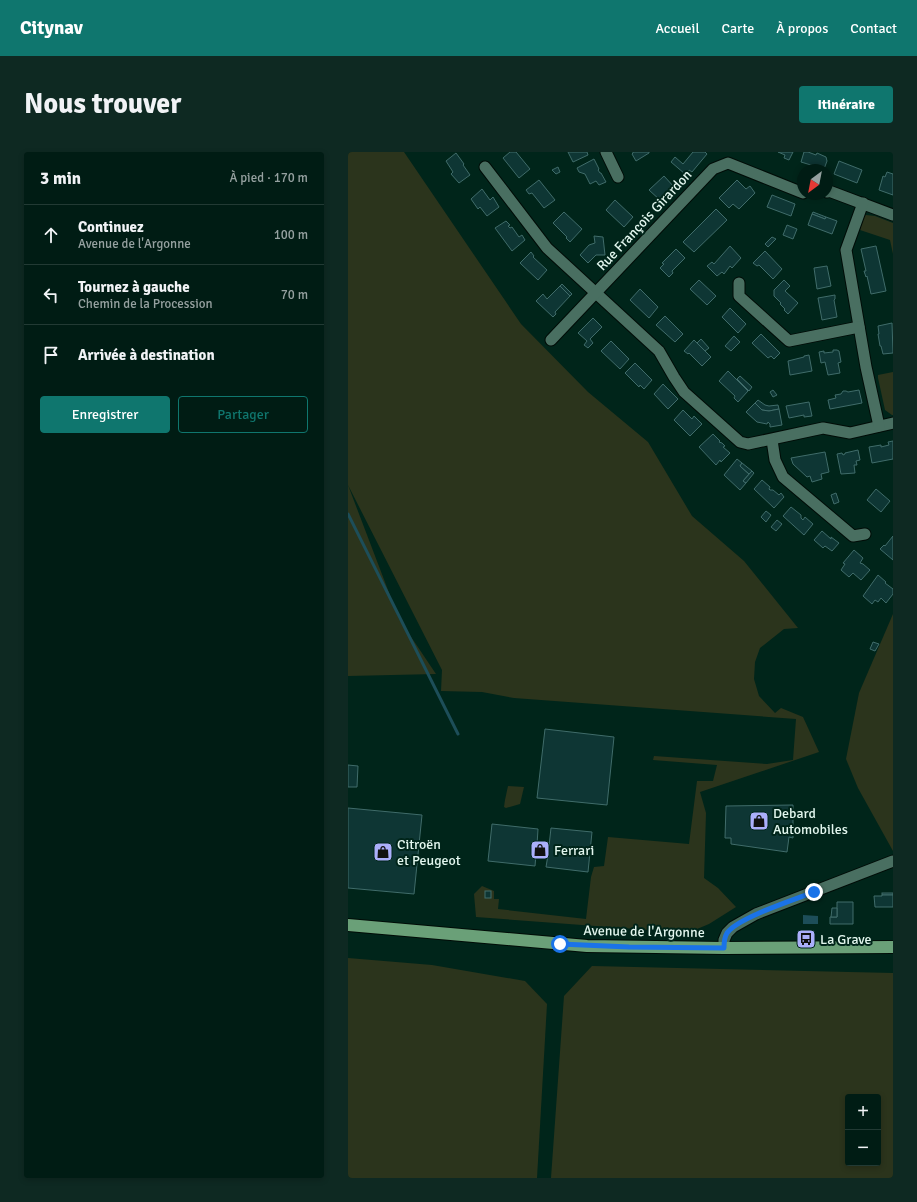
<!DOCTYPE html>
<html lang="fr">
<meta charset="utf-8">
<style>
:root{--surface:#001c14;--page:#0e2922;--text:#f1f3f6;--muted:#95a1a0;--line:#223a34;--accent:#0f766e}
body{margin:0;font-family:Signika,sans-serif;background:var(--page);color:var(--text)}
.controls{position:absolute;right:12px;bottom:12px;display:grid;overflow:hidden;border-radius:4px;box-shadow:0 2px 6px #0003}
.controls button{width:36px;height:36px;display:grid;place-items:center;padding:0;border:0;border-bottom:1px solid var(--line);background:var(--surface);color:var(--text);font:20px sans-serif}
.compass{position:absolute;left:449px;top:12px;width:36px;height:36px;border-radius:50%;background:var(--surface);box-shadow:0 2px 6px #0003;rotate:212deg}
.stop{position:absolute;width:12px;height:12px;margin:-9px;border:3px solid #1a73e8;border-radius:50%;background:#fff}
.stop.end{background:#1a73e8;border-color:#fff;box-shadow:0 1px 4px #0008}
.list{margin:0;padding:0;list-style:none}
h2{display:flex;justify-content:space-between;align-items:center;height:52px;margin:0;padding:0 16px;font-size:17px}
h2 small{font-size:13px;font-weight:400;color:var(--muted)}
.list li{display:grid;grid-template-columns:26px 1fr auto;gap:12px;align-items:center;box-sizing:border-box;height:60px;padding:0 16px;border-top:1px solid var(--line)}
.list b{display:block;font-size:15px;white-space:nowrap}
.list p{margin:0;font-size:13px;white-space:nowrap;color:var(--muted)}
.list em{font-size:13px;font-style:normal;color:var(--muted)}
.actions{display:flex;gap:8px;padding:12px 16px}
.actions a{flex:1;padding:9px 0;border:1px solid var(--accent);border-radius:4px;text-align:center;font-size:14px;color:var(--accent)}
.actions .main{background:var(--accent);color:#fff}
.icon{flex:none;width:22px;height:22px;fill:none;stroke:currentColor;stroke-width:2;stroke-linecap:round;stroke-linejoin:round}
.map{position:relative;flex:none;width:545px;height:1026px;overflow:hidden;border-radius:4px}
header{display:flex;align-items:center;gap:24px;box-sizing:border-box;height:56px;padding:0 20px;background:var(--accent);color:#fff}
header strong{font-size:19px}
nav{display:flex;gap:22px;margin-inline-start:auto;font-size:14px}
.intro{display:flex;align-items:center;justify-content:space-between;box-sizing:border-box;height:96px;padding:0 24px}
h1{margin:0;font-size:28px}
.button{padding:10px 18px;border-radius:4px;background:var(--accent);color:#fff;font-size:14px;font-weight:700}
main{display:flex;gap:24px;padding:0 24px}
aside{flex:1;background:var(--surface);border-radius:4px;box-shadow:0 2px 6px #0003}
.map>svg:first-child{display:block}
</style>
<header>
<strong>Citynav</strong>
<nav><a>Accueil</a><a>Carte</a><a>À propos</a><a>Contact</a></nav>
</header>
<div class="intro"><h1>Nous trouver</h1><a class="button">Itinéraire</a></div>
<main>
<aside>
<h2>3 min<small>À pied · 170 m</small></h2>
<ul class="list">
<li><svg class="icon" aria-label="ahead" viewBox="0 0 24 24"><path d="M12 20V5M6 11l6-6 6 6"/></svg><div><b>Continuez</b><p>Avenue de l'Argonne</p></div><em>100 m</em></li>
<li><svg class="icon" aria-label="left" viewBox="0 0 24 24"><path d="M17 20v-9H6M10 6l-5 5 5 5"/></svg><div><b>Tournez à gauche</b><p>Chemin de la Procession</p></div><em>70 m</em></li>
<li><svg class="icon" aria-label="arrive" viewBox="0 0 24 24"><path d="M6 21V4h12l-3 4 3 4H6"/></svg><div><b>Arrivée à destination</b></div></li>
</ul>
<div class="actions"><a class="main">Enregistrer</a><a>Partager</a></div>
</aside>
<div class="map">
<svg width="545" height="1026" viewBox="0 0 545 1026">
<rect width="100%" height="100%" fill="#00251a"/>
<!-- green -->
<g fill="#2b341c" fill-rule="evenodd">
<polygon points="0,0 56,0 173,172 240,240 300,290 344,364 396,409 450,476 436,477 412,496 407,510 406,527 411,544 427,561 433,556 455,565 471,600 352,640 358,661 356,726 370,736 388,755 361,772 349,777 315,779 128,765 126,742 134,734 146,739 146,747 151,747 150,757 238,767 243,725 246,715 256,714 260,685 341,692 349,629 365,629 369,613 305,608 306,604 419,612 445,608 448,567 166,546 134,540 93,539 94,518 0,333 51,467 88,522 0,524"/>
<polygon points="518,63 527,64 545,71 545,102 542,88 512,78 516,64"/>
<polygon points="545,220 545,263 544,263 537,258 530,226 530,223"/>
<polygon points="545,462 545,699 510,636 498,607 511,541"/>
<polygon points="160,634 176,635 172,652 158,656 156,655 157,648"/>
<polygon points="0,806 84,813 177,829 199,852 189,1026 0,1026"/>
<path d="M244,814l301,7v205h-342l13,-182zM500,945h30v66h-30z"/>
</g>
<!-- water -->
<polygon fill="#1d4e59" points="455,763 470,764 470,772 455,772"/>
<g fill="none" stroke-linecap="round" stroke-linejoin="round">
<!-- stream -->
<polyline stroke="#1d4e59" stroke-width="3" points="0,362 110,582"/>
</g>
<!-- building -->
<g fill="#0e3634" stroke="#406c6a">
<polygon points="162,0 168,0 182,17 171,26 155,6"/>
<polygon points="220,0 239,0 240,3 225,10"/>
<polygon points="285,0 301,0 301,1 288,9 284,2 285,1"/>
<polygon points="345,0 357,0 359,2 344,20 341,18 337,22 323,10 327,5 335,12"/>
<polygon points="430,0 445,0 441,8 436,6 437,3"/>
<polygon points="456,0 460,0 468,3 469,1 478,5 479,9 476,17 453,10"/>
<polygon points="108,1 116,12 115,13 122,23 111,31 103,22 105,20 98,9"/>
<polygon points="246,7 251,17 250,18 252,21 253,21 258,30 251,33 248,29 242,32 237,22 231,20 229,16"/>
<polygon points="491,9 514,18 509,31 486,22"/>
<polygon points="210,15 212,20 208,22 204,18"/>
<polygon points="539,20 545,22 545,43 531,38 535,24 537,25"/>
<polygon points="316,24 327,36 316,45 317,46 313,49 301,38"/>
<polygon points="191,28 207,48 196,56 184,41 181,42 178,38"/>
<polygon points="389,28 398,37 402,34 407,41 391,57 385,52 381,56 371,46"/>
<polygon points="134,37 142,48 145,45 151,55 139,64 132,55 130,57 123,47"/>
<polygon points="424,43 447,52 443,64 419,55"/>
<polygon points="267,48 285,65 276,75 258,58"/>
<polygon points="368,57 379,68 346,100 335,90"/>
<polygon points="216,60 234,77 222,90 218,86 219,85 205,71"/>
<polygon points="465,60 478,65 477,67 464,62"/>
<polygon points="464,62 477,67 478,65 489,69 484,82 460,73"/>
<polygon points="158,69 162,73 160,74 162,76 164,75 171,85 174,83 177,88 164,99 147,76"/>
<polygon points="439,73 449,77 445,87 435,83"/>
<polygon points="246,84 255,85 257,103 248,103 240,111 232,103 241,93 247,91"/>
<polygon points="424,85 428,87 420,95 417,92"/>
<polygon points="382,94 393,106 384,116 382,114 376,122 374,120 369,124 359,114 364,110 366,112"/>
<polygon points="528,94 538,139 523,142 519,124 518,125 516,119 518,119 513,97"/>
<polygon points="328,97 337,106 324,119 325,121 321,125 312,116 316,112 314,111"/>
<polygon points="417,99 434,117 425,127 411,113 409,114 405,111"/>
<polygon points="183,100 186,104 185,105 199,118 190,128 172,111"/>
<polygon points="479,114 483,134 469,137 466,116"/>
<polygon points="351,128 368,144 359,153 342,137"/>
<polygon points="436,128 442,134 437,139 450,151 440,162 436,158 437,157 432,152 433,151 426,144 426,138"/>
<polygon points="214,132 224,142 222,144 212,134"/>
<polygon points="212,134 222,144 207,160 208,162 205,165 188,149 195,142 199,147"/>
<polygon points="292,137 310,155 301,166 282,148"/>
<polygon points="487,143 487,147 486,148 489,165 474,168 470,146"/>
<polygon points="382,156 398,172 390,181 374,165"/>
<polygon points="317,164 335,182 327,190 308,173"/>
<polygon points="245,166 254,175 242,187 245,191 240,196 236,193 239,189 230,181"/>
<polygon points="544,171 545,201 535,202 533,194 532,194 530,182 531,182 530,174"/>
<polygon points="413,182 432,201 426,207 423,204 420,206 404,191"/>
<polygon points="386,184 392,190 383,199 377,194"/>
<polygon points="353,187 361,196 357,199 349,191"/>
<polygon points="346,188 363,205 354,214 341,201 340,202 336,199"/>
<polygon points="263,189 281,207 272,217 253,199"/>
<polygon points="485,198 489,198 491,199 493,210 490,211 492,221 480,223 477,210 473,211 471,200 476,199 476,201 485,200"/>
<polygon points="461,203 464,219 442,223 440,209 456,205 456,204"/>
<polygon points="287,211 304,228 296,237 292,233 291,235 277,221"/>
<polygon points="380,219 400,239 390,250 386,246 387,244 371,229"/>
<polygon points="392,224 404,235 401,239 389,227"/>
<polygon points="315,232 330,247 320,257 306,242"/>
<polygon points="425,238 429,243 425,245 422,240"/>
<polygon points="511,238 514,251 482,257 480,248 488,246 487,243 493,242 495,239 498,239 500,240"/>
<polygon points="410,248 417,253 421,254 430,253 431,257 421,259 414,258 407,251"/>
<polygon points="461,250 464,264 456,265 456,263 441,266 438,254"/>
<polygon points="407,251 414,258 421,259 431,257 434,273 422,275 422,272 420,270 419,272 409,270 398,260"/>
<polygon points="335,258 344,267 346,264 354,272 342,284 326,268"/>
<polygon points="365,282 372,289 371,290 374,291 377,294 375,295 382,301 373,310 372,308 368,313 351,295"/>
<polygon points="545,289 545,307 524,311 521,295 533,293 533,295 541,293 540,290"/>
<polygon points="510,298 512,308 508,309 509,313 506,313 507,321 493,322 489,302 494,301 495,303 497,302 497,301"/>
<polygon points="477,300 481,320 473,322 474,327 464,330 462,324 459,325 445,312 443,306"/>
<polygon points="389,307 394,311 392,314 401,322 395,329 398,331 392,338 376,323"/>
<polygon points="394,311 404,319 401,322 392,314"/>
<polygon points="404,319 406,321 398,331 395,329"/>
<polygon points="414,328 422,335 421,337 422,338 425,338 431,343 433,341 436,345 426,356 406,337"/>
<polygon points="528,337 542,349 533,360 519,348"/>
<polygon points="488,341 491,350 486,352 483,343"/>
<polygon points="443,355 453,363 453,366 455,368 457,365 465,372 456,383 435,364"/>
<polygon points="418,359 423,363 418,370 413,365"/>
<polygon points="429,368 434,372 428,379 423,375"/>
<polygon points="474,379 483,387 483,385 491,391 484,399 477,394 475,396 466,388"/>
<polygon points="545,384 545,408 532,397 536,393 537,394"/>
<polygon points="506,398 515,406 512,411 515,412 522,418 513,428 505,421 501,425 493,418 497,412 495,411"/>
<polygon points="530,423 538,430 537,431 545,437 545,442 538,451 533,446 530,450 527,448 524,452 515,444"/>
<polygon points="525,490 531,492 527,499 522,497"/>
<polygon points="197,577 266,585 259,653 189,646"/>
<polygon points="0,613 10,614 9,635 0,635"/>
<polygon points="445,653 445,686 441,685 439,700 383,692 383,686 377,686 378,654"/>
<polygon points="0,656 74,663 66,742 0,736"/>
<polygon points="144,672 190,677 189,693 201,694 203,676 244,680 240,720 198,715 200,703 188,702 187,714 140,709"/>
<rect x="137" y="739" width="6" height="7"/>
<rect x="534" y="741" width="11" height="2"/>
<polygon points="534,743 545,743 545,755 527,755 526,744 534,744"/>
<polygon points="489,750 505,750 505,772 482,772 482,765 489,765"/>
<polygon points="484,756 489,756 489,765 483,765"/>
</g>
<g fill="none" stroke-linecap="round" stroke-linejoin="round">
<defs>
<g id="street">
<polyline points="258,0 270,25"/>
<polyline points="137,15 199,96 311,199 326,225 336,240 392,290 400,292 475,276 502,281 545,271"/>
<polyline points="479,40 481,39 545,63"/>
<polyline points="515,51 498,98 518,215 531,274"/>
<polyline points="391,131 391,144 441,189 511,175"/>
<polyline points="203,188 365,17 380,11 455,41"/>
<polyline points="424,288 427,308 435,325 505,384 517,382"/>
<polyline points="376,796 376,788 379,781 385,775 408,762 545,709"/>
</g>
<polyline id="primary" points="0,773 239,794 376,796 545,795"/>
</defs>
<!-- street casing -->
<use href="#street" stroke="#000c07" stroke-width="13"/>
<!-- primary casing -->
<use href="#primary" stroke="#000c07" stroke-width="14"/>
<!-- street -->
<use href="#street" stroke="#496f61" stroke-width="11"/>
<!-- primary -->
<use href="#primary" stroke="#6aa078" stroke-width="12"/>
</g>
<g fill="none" stroke-linecap="round" stroke-linejoin="round">
<!-- route -->
<path stroke="#1a73e8" stroke-width="5" d="M212,792l69,3 95,1c0,-5 0,-10 3,-15 10,-15 69,-34 87,-41"/>
</g>
<!-- icons -->
<defs>
<symbol id="shop-square" viewBox="-11 -11 22 22"><rect x="-9" y="-9" width="18" height="18" rx="4" fill="#abaffb" stroke="#00251a"/><path d="M-5-2.5h2.3a2.7 3.5 0 0 1 5.4 0H5L5.5 6h-11ZM-1.5-2.5h3a1.5 2.3 0 0 0-3 0Z" fill="#111"/></symbol>
<symbol id="bus-square" viewBox="-11 -11 22 22"><rect x="-9" y="-9" width="18" height="18" rx="4" fill="#abaffb" stroke="#00251a"/><path d="M-5-6H5V4H4V6H2V4H-2V6H-4V4H-5ZM-3.5-4V0h7V-4ZM-3.5 1.2v1.5H-2V1.2ZM2 1.2v1.5H3.5V1.2Z" fill="#111"/></symbol>
</defs>
<g fill-rule="evenodd">
<use href="#shop-square" x="400" y="658" width="22" height="22"/>
<use href="#shop-square" x="181" y="687" width="22" height="22"/>
<use href="#shop-square" x="24" y="689" width="22" height="22"/>
<use href="#bus-square" x="447" y="776" width="22" height="22"/>
</g>
<g text-anchor="middle" stroke-width="4" stroke-linejoin="round" paint-order="stroke">
<!-- street labels -->
<g font-size="14" fill="#e3f7ef" stroke="#00251a">
<text transform="translate(296 68) rotate(-47)" y="5">Rue François Girardon</text>
<text transform="translate(296 779) rotate(1)" y="5">Avenue de l'Argonne</text>
</g>
<!-- poi labels -->
<g font-size="14" fill="#e3f7ef" stroke="#00251a" text-anchor="start">
<text x="425" y="666">Debard<tspan x="425" dy="16">Automobiles</tspan></text>
<text x="49" y="697">Citroën<tspan x="49" dy="16">et Peugeot</tspan></text>
<text x="206" y="703">Ferrari</text>
<text x="472" y="792">La Grave</text>
</g>
</g>
</svg>
<div class="controls">
<button>+</button>
<button>−</button>
</div>
<svg class="compass" viewBox="-18 -18 36 36"><path d="M0-13l5 13h-10z" fill="#e53935"/><path d="M0 13l5-13h-10z" fill="#95a1a0"/></svg>
<div class="stop" style="left:212px;top:792px"></div>
<div class="stop end" style="left:466px;top:740px"></div>
</div>
</main>
